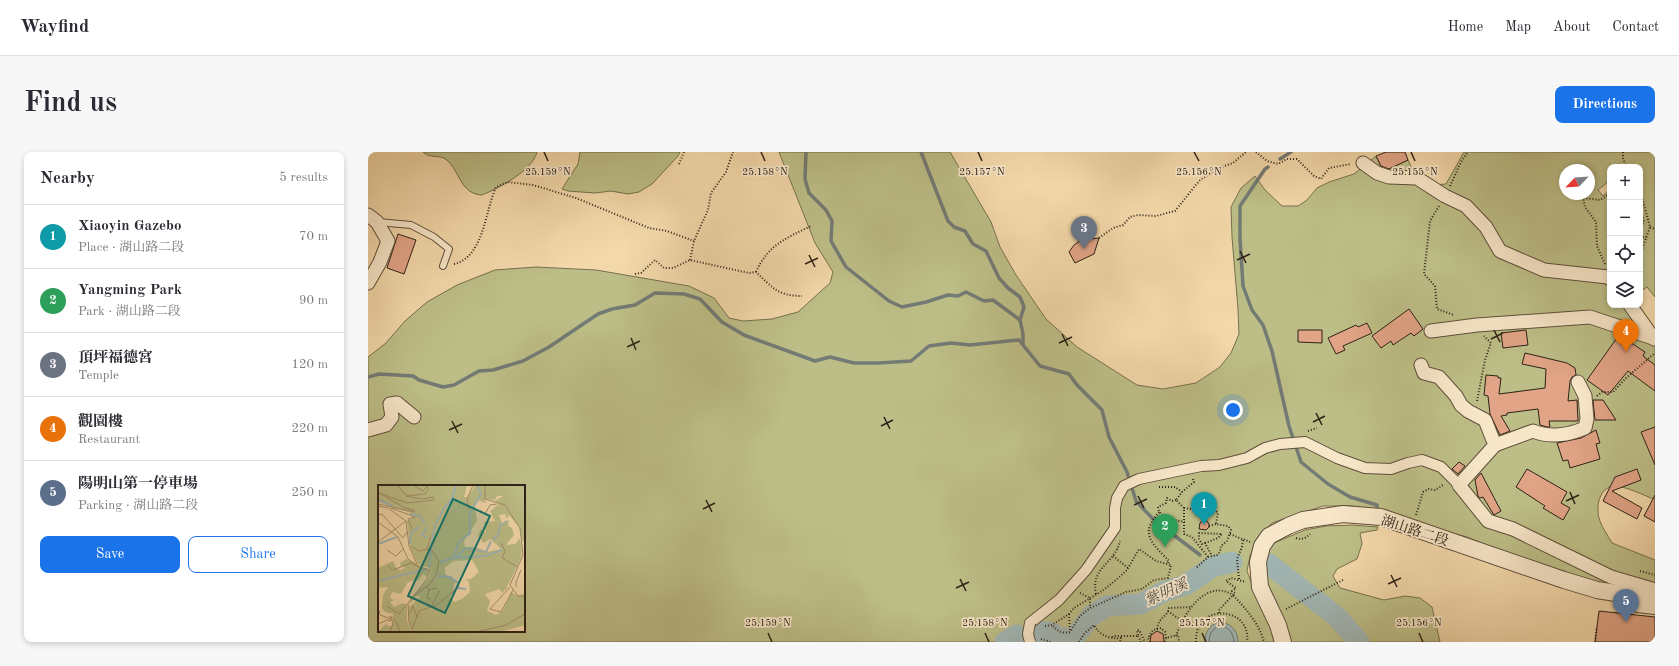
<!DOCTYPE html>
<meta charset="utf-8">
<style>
:root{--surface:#fff;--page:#f7f7f7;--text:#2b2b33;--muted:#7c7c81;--line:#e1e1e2;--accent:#1a73e8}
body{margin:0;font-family:"Old Standard TT","Noto Serif TC",serif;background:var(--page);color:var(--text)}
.controls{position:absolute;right:12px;top:12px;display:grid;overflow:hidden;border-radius:8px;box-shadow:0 2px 6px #0003}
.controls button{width:36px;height:36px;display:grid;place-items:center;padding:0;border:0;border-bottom:1px solid var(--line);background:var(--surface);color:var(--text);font:20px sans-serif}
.compass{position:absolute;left:1191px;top:12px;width:36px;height:36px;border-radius:50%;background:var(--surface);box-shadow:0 2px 6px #0003;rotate:245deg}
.you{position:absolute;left:865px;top:258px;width:14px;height:14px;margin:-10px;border:3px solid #fff;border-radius:50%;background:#1a73e8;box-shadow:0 0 0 6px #1a73e833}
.badge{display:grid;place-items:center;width:26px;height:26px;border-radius:50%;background:var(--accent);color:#fff;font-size:13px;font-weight:700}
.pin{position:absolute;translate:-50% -33px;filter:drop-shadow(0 1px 2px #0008)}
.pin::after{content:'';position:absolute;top:21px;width:14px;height:12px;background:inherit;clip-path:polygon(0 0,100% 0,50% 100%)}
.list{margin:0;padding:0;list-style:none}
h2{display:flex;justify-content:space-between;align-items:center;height:52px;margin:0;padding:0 16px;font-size:17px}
h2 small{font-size:13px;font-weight:400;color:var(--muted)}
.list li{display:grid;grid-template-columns:26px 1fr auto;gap:12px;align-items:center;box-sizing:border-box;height:64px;padding:0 16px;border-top:1px solid var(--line)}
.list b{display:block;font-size:15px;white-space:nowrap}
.list p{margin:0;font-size:13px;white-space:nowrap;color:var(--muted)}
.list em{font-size:13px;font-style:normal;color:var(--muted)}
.actions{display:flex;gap:8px;padding:12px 16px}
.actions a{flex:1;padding:9px 0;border:1px solid var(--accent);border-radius:8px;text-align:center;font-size:14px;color:var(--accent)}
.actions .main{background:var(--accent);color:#fff}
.icon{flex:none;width:22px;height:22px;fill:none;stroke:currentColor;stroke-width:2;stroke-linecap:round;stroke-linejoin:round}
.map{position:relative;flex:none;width:1287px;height:490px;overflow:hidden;border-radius:8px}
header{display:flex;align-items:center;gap:24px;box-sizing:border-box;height:56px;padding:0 20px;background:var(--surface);border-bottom:1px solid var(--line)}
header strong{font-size:19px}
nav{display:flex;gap:22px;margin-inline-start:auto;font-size:14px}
.intro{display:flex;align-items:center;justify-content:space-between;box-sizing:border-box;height:96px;padding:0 24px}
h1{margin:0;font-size:28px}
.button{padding:10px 18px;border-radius:8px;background:var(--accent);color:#fff;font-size:14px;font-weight:700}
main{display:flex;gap:24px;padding:0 24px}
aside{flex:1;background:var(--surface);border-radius:8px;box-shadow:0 2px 6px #0003}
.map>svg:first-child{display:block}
</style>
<header>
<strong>Wayfind</strong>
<nav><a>Home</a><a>Map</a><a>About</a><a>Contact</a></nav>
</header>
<div class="intro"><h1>Find us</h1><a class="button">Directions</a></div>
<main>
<aside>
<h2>Nearby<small>5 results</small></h2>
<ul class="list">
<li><span class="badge" style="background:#0f9aa8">1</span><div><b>Xiaoyin Gazebo</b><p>Place · 湖山路二段</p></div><em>70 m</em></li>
<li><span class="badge" style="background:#2e9e5b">2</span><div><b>Yangming Park</b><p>Park · 湖山路二段</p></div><em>90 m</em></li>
<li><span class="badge" style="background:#6b7280">3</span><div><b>頂坪福德宮</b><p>Temple</p></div><em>120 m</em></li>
<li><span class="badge" style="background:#e8710a">4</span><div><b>觀園樓</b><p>Restaurant</p></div><em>220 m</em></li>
<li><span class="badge" style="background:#5c6f8a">5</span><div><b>陽明山第一停車場</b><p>Parking · 湖山路二段</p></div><em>250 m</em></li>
</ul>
<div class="actions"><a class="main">Save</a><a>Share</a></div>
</aside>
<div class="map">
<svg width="1287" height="490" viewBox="0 0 1287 490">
<rect width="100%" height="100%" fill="#f3d8aa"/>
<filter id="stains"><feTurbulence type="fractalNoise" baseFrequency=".005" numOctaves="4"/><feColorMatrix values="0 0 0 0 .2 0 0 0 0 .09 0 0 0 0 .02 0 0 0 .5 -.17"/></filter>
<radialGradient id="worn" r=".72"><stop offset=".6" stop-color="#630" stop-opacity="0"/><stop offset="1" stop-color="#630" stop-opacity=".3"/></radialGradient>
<!-- green -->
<g fill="#bdbe87" stroke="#76704e" fill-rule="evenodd">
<path d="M55,0h114c-5,19 -38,36 -55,43 -21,-1 -22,-22 -34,-34 -8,-8 -16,-1 -25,-9z"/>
<polygon points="212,0 312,0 310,4 284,32 271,40 260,42 243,39 227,41 200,39 194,37 210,12"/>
<path d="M411,0h171l41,70 9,25 16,28 30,44 31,28 60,38 26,4 33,-6 24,-16 11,-14 8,-19 -1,-25 -6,-72 -1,-30 10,-19 14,-12 10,14 17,16h16l9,-6 10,-12 12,-6 25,-8 22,-18 7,15 25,-11 12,26 26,-2 18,-32h191v145l-8,-10 -7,5v-125h-30v13l-12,10 5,6 7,-6v115h25l20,26v169c-8,-4 -33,-15 -41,-14 -15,2 -18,20 -15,32 2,8 9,18 13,25l43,17v39l-106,-28 -82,-34 -114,-31h-30l-51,17 -14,14 -8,19 -3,15 6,16 22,48 1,7h-908v-285l18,-14 19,-22 22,-19 30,-17 38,-15 41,-3 60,3 93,16 25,12 15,20 14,3 29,-2 26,-7 32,-29 3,-11 -18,-29zM1197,18h24v24h-24zM11,334h145v145h-145z"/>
<polygon points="985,373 1010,375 1009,378 992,381 994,392 989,407 969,417 965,424 972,436 1016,448 1037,444 1052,446 1064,455 1072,490 921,490 906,454 895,416 901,395 906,391 937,378 958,374"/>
</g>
<!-- water -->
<path fill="#a1b7b5" stroke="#737b75" d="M850,470c12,0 20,8 20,20h-33c0,-10 4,-16 13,-20z"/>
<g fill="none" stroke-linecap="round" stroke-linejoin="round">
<!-- shore -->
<path stroke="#686c66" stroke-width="1" d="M841,490c0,-21 24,-21 25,0"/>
<!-- stream -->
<g stroke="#737b75" stroke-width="3.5">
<polyline points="438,0 437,27 441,41 458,58 464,69 463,89 478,115 521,149 534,155 558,150 580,143 590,144 598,140 616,149 625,148 652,168"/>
<polyline points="553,0 580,69 586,75 597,79 605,92 618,99 631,126 640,136 652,145 656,155 652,168 655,182 655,191"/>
<polyline points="912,7 923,0"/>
<polyline points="900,15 897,17 872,54 872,87 875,134 884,158 895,173 904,199 921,274 933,310 960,332 982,345 1009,353 1009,359"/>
<polyline points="0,225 11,222 45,224 51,228 75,235 86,233 111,219 125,218 155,209 181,195 230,162 244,157 267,153 287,141 316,142 332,147 354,170 376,183 447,209 462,205 486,211 510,211 543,209 561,194 583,191 602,193 651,188 672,214 701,222 709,233 734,258 741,285 759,320 768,349 786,368 832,403"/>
<polyline points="842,413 844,415"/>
</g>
<!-- river -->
<g stroke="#a1b7b5" stroke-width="21">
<polyline points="901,412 969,465 991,490"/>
<polyline points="670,480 682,480 692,486 705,487 723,464 739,454 773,452 797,439 818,433 844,415 864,410"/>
<polyline points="637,490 649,483"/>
</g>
</g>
<!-- building -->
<g fill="#e1a486" stroke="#2e2116">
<polygon points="1018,0 1037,0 1040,8 1021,17 1013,14 1008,4"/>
<polygon points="30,82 48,88 36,122 19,116"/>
<polygon points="731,86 726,102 707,111 701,100 706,93 713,88"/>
<polygon points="1041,157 1055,177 1046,184 1043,181 1025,193 1023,189 1013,196 1004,184"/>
<polygon points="999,171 1004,181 975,194 977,198 968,202 960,186 988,173 990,175"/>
<polygon points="930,178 954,178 954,191 930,190"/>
<polygon points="1158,178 1160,193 1135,196 1133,181"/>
<polygon points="1251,183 1277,200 1275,204 1287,213 1287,239 1260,219 1240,243 1219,228"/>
<polygon points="1157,201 1199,211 1207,216 1208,223 1204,225 1202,229 1200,249 1209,248 1210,269 1181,269 1182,275 1179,275 1172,273 1170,257 1139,261 1139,263 1133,264 1142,279 1132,283 1122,262 1120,244 1116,243 1118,223 1130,224 1130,226 1133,226 1131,242 1177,236 1178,217 1154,212"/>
<polygon points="1225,248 1235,248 1248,268 1227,268"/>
<polygon points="1287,275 1287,313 1273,280"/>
<polygon points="1228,278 1232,291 1228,292 1232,307 1202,316 1200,308 1195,309 1189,291 1213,286"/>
<polygon points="1091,310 1097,314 1090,322 1084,317"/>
<polygon points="1159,317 1199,340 1193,351 1202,356 1195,368 1175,356 1177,354 1148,335"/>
<polygon points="1269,317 1273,328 1244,339 1274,356 1269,367 1235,349 1247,325"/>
<polygon points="1113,321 1133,359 1126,363 1115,345 1112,346 1110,344 1107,328"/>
<polygon points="1287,343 1287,370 1276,364"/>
<polygon points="835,368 839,369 841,372 841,375 838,378 831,377 832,371"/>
<polygon points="1231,459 1287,465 1287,490 1227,490"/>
<polygon points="789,479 795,482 796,490 782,490 783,483"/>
</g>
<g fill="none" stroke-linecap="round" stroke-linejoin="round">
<defs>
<polyline id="service" points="10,70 43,73 66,85 81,97 75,114"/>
<polyline id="pedestrian" points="662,471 691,448 718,418 747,376 747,356 749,346 756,334 771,327 833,314 851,313 879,306 897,296 912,292 937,290 969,306 997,316 1023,317 1040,311 1054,308 1073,315 1091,333"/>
<g id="minor">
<polyline points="995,11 1009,21 1021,25 1049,26 1077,44 1098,54 1118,75 1132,99 1176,118 1240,125 1242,127"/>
<polyline points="0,63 9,70 20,89 12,110 0,131"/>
<polyline points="1262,153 1286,187"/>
<polyline points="1063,179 1109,173 1222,165 1285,186"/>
<polyline points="1053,213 1056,221 1071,225 1088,244 1093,253 1100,259 1117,268 1127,293 1091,333 1120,369 1145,377 1243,425 1284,437"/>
<polyline points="0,278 18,273 24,265 22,252 29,251 46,265"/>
<path d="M1127,293l38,-14c16,7 36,4 52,-3l2,-9 -2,-23 -7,-14"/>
</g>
<g id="tertiary">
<polyline points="1254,442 1272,439 1287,442"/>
<polyline points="915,490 910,473 892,435 890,410 894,394 901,384 920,374 935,368 975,362 1013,365 1196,428 1229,438 1254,442 1270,452 1287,454"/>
</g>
</defs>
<!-- service casing -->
<use href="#service" stroke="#5f4f3b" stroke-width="8"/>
<!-- pedestrian casing -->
<use href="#pedestrian" stroke="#5f4f3b" stroke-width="12"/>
<!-- minor casing -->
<use href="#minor" stroke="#5f4f3b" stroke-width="15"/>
<!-- tertiary casing -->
<use href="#tertiary" stroke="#5f4f3b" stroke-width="18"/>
<!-- path -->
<g stroke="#2e2116" stroke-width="2" stroke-dasharray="1 2" stroke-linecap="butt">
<polyline points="888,0 899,9 910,12 919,7 929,7 946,24 953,27 961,16 983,12"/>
<polyline points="1255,0 1255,6 1258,15"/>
<polyline points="311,12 316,0"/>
<polyline points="1082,34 1094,8 1100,0"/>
<polyline points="1272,38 1282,75 1272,103"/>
<polyline points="1071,54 1062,69 1056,122 1067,134 1069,157 1086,163"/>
<polyline points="1272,57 1276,70 1272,75"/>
<polyline points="1282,75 1287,77"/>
<polyline points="1272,84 1278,86"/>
<polyline points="731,86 745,76 755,73 762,65 770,63 788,64 807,59 831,29 848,17 865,11 878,0"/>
<polyline points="322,108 326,89 340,58 343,41 358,20 365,0"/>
<path d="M86,112c30,-7 31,-53 42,-77l12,-5 25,3 43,13 73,30 18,3 27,10"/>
<polyline points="1237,112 1229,94 1228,70 1217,55 1215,46 1232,48 1242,42"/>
<path d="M388,120c12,-27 30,-34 55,-46"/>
<path d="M267,122l6,-1 14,-13 9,8h9l17,-8 59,13 7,-1c17,16 22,24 46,24"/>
<polyline points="1229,244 1234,240 1245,240 1258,226 1287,201"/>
<polyline points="1109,249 1117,208 1123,191 1116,184"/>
<polyline points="940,279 949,276"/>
<polyline points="825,327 826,330 814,340 808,348 816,356 816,382 824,385 840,405"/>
<polyline points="791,335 807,335 814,340"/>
<polyline points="808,348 804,349 799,346 798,351 790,355 791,360 800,367 817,370"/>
<polyline points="816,356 831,358 834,351 839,349 850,361 848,372 860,374 863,378 859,389 853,394 852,400 849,403 840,405 828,416"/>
<path d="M791,360c-3,4 -7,9 -9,14 -6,13 11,26 19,35l-2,3"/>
<polyline points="1048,363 1055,340 1061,337 1067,338 1075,333"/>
<polyline points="841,374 848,372"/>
<polyline points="862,382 874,387"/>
<path d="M928,386c6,2 10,0 14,-4"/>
<polyline points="837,391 850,386 854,382 831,381 831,387 834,392 837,391 844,404"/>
<polyline points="745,404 760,416"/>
<polyline points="1272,419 1287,423"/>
<polyline points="871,427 869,407 874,395 875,387 882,390"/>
<polyline points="712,441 722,446 722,456"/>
<path d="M728,442c-6,-27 19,-30 24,-53"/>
<polyline points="918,457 975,428"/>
<polyline points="800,459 814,469"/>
<path d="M851,461v-3l14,-15c13,14 26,28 31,47"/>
<polyline points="701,462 702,479"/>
<path d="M677,474l7,-1 17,-11 5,-6 28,-17 14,-11 11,-10 12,-21 17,12 15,4 -3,13 -14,2 -12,9 -16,3 -36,16 -10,8 -10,16c-8,2 -13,-1 -18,-7"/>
<polyline points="789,477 793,476 797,480 798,486"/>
<polyline points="770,484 773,490"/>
<path d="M808,484c8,-23 30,-58 57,-41l2,-2 -3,-2 4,-3 -10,-7 5,-3 15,4"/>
<polyline points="744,485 747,484 770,484 769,478 771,478 777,490"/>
<polyline points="673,487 683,490"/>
<path d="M711,490l5,-8 10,-9c6,11 16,14 27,13l-1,4"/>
<path d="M782,490l-2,-4 5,-8 4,-1c2,-13 10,-11 12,-21l23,-1"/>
<polyline points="797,490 798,486 810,483 811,490"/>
<path d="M828,490c-2,-40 56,-36 51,0"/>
<polyline points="1227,490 1229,475"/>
</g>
<!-- service -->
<use href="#service" stroke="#f7e6c8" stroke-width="6"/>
<!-- pedestrian -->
<use href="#pedestrian" stroke="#f7e6c8" stroke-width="10"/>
<!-- minor -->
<use href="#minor" stroke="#f7e6c8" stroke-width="13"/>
<!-- tertiary -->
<use href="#tertiary" stroke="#f7e6c8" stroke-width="16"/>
<defs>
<polyline id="pedestrian-bridge" points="662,490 660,482 662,471"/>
</defs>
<!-- pedestrian-bridge casing -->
<use href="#pedestrian-bridge" stroke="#5f4f3b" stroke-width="12" stroke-linecap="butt"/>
<!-- pedestrian-bridge -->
<use href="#pedestrian-bridge" stroke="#f7e6c8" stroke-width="10"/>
</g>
<!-- ticks -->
<path fill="none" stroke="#2e2116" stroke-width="1.5" d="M176,0l4,9M393,0l4,9M610,0l4,9M826,0l5,9M1043,0l4,9M872,99l6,12M441,103l6,12M869,108l13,-6M437,112l13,-6M1126,178l6,12M694,182l6,12M263,186l5,12M1123,187l12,-6M691,191l13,-6M259,195l13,-6M948,261l6,12M516,265l6,12M84,269l6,12M945,270l12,-6M513,274l12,-6M81,278l13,-6M1202,340l5,12M770,344l6,12M338,348l6,12M1198,349l13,-6M766,353l13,-6M335,357l12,-6M1023,423l6,12M592,427l6,12M1020,432l13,-6M588,436l13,-6M400,481l4,9M617,481l4,9M834,481l4,9M1051,481l4,9"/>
<g text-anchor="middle" stroke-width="3.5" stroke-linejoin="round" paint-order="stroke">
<!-- street labels -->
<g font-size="14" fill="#2e2116" stroke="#f7e6c8">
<text transform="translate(1047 378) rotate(18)" y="5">湖山路二段</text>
</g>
<!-- water labels -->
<g font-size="15" font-style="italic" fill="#504e46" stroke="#f7e6c8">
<text transform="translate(798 440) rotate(-24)" y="5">紫明溪</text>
</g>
</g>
<!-- overview -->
<g transform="translate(10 333)">
<rect width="147" height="147" fill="#f3d8aa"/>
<path d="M0,0h89l-3,12h4l7,-12h50v56h-3l-3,-14 -10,-12 -2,4 -2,-5 -6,1 3,8 7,-3 -1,6 4,2 2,7 -8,10 10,-1 3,-6 3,8 -1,12 -15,31 -4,4 -2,-4 -15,5 5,7 -3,10 9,4 7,-4 8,-19 7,4 7,-3v32l-25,7h-86l-5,-10 -1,-14 13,-12h-4l-8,9 2,-7 18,-20 2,-7 -3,-4 -9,-1 -9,-19 -3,-26 10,-6 -39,-13zM119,11h6l-8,5 4,3 -9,7 5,10 -11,1 2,11 -5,-4 -3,6 5,8 8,-4 10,10 -13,3 -12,-5h-11l-1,-6 13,-20 -2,-15 2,-6 9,3 -1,-4 10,1zM94,75l7,12 -8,7h-5l3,3 1,10 -8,7 -8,3 -4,-6 3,-2 1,-11 3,-1 -12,-8v-7l9,-6zM28,74l23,11 -2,7 -4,-3 -4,6 -11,2 -7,12 -9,-2 -2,6 4,2 -4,2 4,5 9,-4 4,2v16l5,11h-34l7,-8 7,3 1,-13 -8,-2 -3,-4 1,-13 5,-8 -10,1v-20l15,-7 4,8 5,1 3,-3h-4l-1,-4z" fill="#bdbe87" fill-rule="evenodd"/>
<path fill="none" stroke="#a1b7b5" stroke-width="2" d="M1,15l14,6M67,22l7,-8 4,-14M32,29l10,2 5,8M49,53l-5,-3 5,-8M114,55l6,-5 2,-9 7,-5M0,59l19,-7M32,59l1,-11 8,-6M53,63l4,-23 10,-18M75,73l32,-2 17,-6M77,74l10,-11 21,4 5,-11M62,77l13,-4 6,-16 11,-9v-20l11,-19 -4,-9M51,82l2,-17M59,91l13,1 8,6M0,96l49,-12M80,99v4l8,1"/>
<path fill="none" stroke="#a48f6f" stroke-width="1" d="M19,0l9,10M35,0l10,6 5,-5M107,0v14l20,6 15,23 3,27 -13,30 8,11h7M0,19l36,8v-2l-9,-2 -26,-15 28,10 27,-3 -1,-3 -11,2 -16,-3 19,-2 3,-4 -1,-5M0,21l10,2 18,13 3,25 8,18M13,23l24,9 -7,2 4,10M91,25l-2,-11 6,-14M102,25l5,4 5,-9 7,-1M0,30l4,-1 21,24 4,-6M0,37l20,15 10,22 11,8 11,3 -3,9 -19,24 1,19 4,10M0,57l28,-21M123,58l4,8 -3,7 16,9M33,61l8,5 12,-2 8,12 -3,14 -6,9 -15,11M49,64l4,-14M9,65l9,6 7,-7M10,81l5,4 18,-7 8,4M49,101l2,4 8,-2M132,102l-20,22 11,3 12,-22M138,102v-5l5,-12M51,105l-2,8 4,1M54,120l8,-15M9,121l12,8 8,-10M1,125l1,5 11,4M32,128l3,-7 4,11M0,139l9,-4 4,1M34,144l7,-18 18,-6 18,-15M12,147l3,-9 -3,-7 6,5 4,11M98,147l30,-7 19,-11"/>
<path fill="#0f766e" fill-opacity="0.15" stroke="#0f766e" stroke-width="2" d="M75,14l37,17 -45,97 -37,-17z"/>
<rect width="147" height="147" fill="none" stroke="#2e2116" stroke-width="2"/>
</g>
<g font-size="10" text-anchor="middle" fill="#2e2116" stroke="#f7e6c8" stroke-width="3.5" stroke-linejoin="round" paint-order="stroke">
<text x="180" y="23">25.159°N</text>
<text x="397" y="23">25.158°N</text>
<text x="1047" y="23">25.155°N</text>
<text x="614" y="23">25.157°N</text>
<text x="831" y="23">25.156°N</text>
<text x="400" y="474">25.159°N</text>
<text x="617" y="474">25.158°N</text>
<text x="834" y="474">25.157°N</text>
<text x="1051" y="474">25.156°N</text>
</g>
<rect width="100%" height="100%" filter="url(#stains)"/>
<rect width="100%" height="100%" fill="url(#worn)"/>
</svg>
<div class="controls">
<button>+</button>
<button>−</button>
<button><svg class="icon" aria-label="locate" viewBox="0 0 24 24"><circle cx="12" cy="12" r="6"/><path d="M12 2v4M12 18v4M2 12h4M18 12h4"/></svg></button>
<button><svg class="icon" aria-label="layers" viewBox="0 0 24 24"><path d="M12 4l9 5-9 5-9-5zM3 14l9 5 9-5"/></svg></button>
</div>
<svg class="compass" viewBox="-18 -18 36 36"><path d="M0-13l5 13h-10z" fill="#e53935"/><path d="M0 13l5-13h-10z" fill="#7c7c81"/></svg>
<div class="you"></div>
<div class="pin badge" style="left:836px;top:373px;background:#0f9aa8">1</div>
<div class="pin badge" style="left:797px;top:395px;background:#2e9e5b">2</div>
<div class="pin badge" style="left:716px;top:97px;background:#6b7280">3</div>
<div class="pin badge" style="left:1258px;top:200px;background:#e8710a">4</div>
<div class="pin badge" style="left:1258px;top:470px;background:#5c6f8a">5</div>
</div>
</main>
